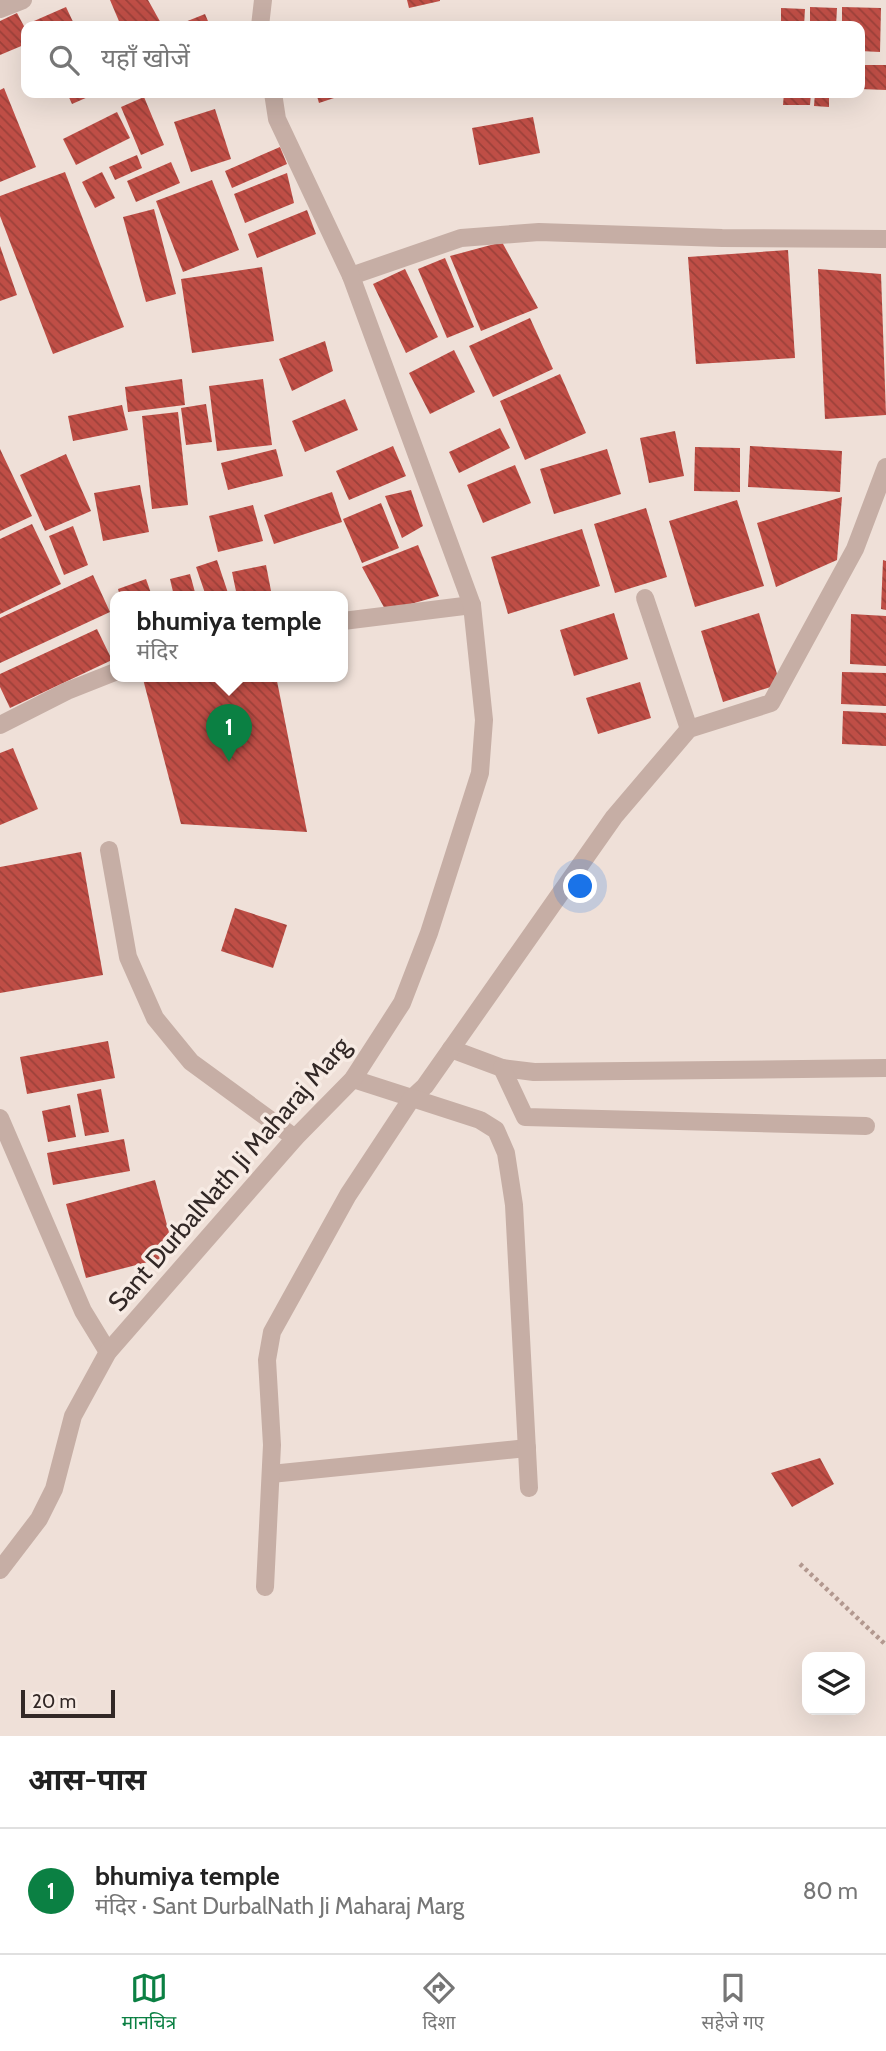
<!DOCTYPE html>
<html lang="hi">
<meta charset="utf-8">
<style>
:root{--surface:#fff;--page:#f6f6f6;--text:#222;--muted:#767676;--line:#e0e0e0;--accent:#0b8043}
body{margin:0;font-family:Cabin,"Noto Sans Devanagari",sans-serif;background:var(--page);color:var(--text)}
.controls{position:absolute;right:21px;bottom:21px;display:grid;overflow:hidden;border-radius:14px;box-shadow:0 7px 28px #0002}
.controls button{width:63px;height:63px;display:grid;place-items:center;padding:0;border:0;border-bottom:2px solid var(--line);background:var(--surface);color:var(--text);font:35px sans-serif}
.scale{position:absolute;left:21px;bottom:18px;width:94px;box-sizing:border-box;padding-left:7px;border:4px solid #322826;border-top:0;font-size:19px;line-height:24px;white-space:nowrap;color:#322826;-webkit-text-stroke:5px #f7ebe4;paint-order:stroke}
.you{position:absolute;left:581px;top:887px;width:24px;height:24px;margin:-18px;border:5px solid #fff;border-radius:50%;background:#1a73e8;box-shadow:0 0 0 10px #1a73e833}
.badge{display:grid;place-items:center;width:46px;height:46px;border-radius:50%;background:var(--accent);color:#fff;font-size:23px;font-weight:700}
.pin{position:absolute;translate:-50% -58px;filter:drop-shadow(0 2px 4px #0008)}
.pin::after{content:'';position:absolute;top:37px;width:24px;height:21px;background:inherit;clip-path:polygon(0 0,100% 0,50% 100%)}
.popup{position:absolute;left:110px;top:591px;width:238px;height:91px;box-sizing:border-box;display:grid;place-content:center;border-radius:14px;background:var(--surface);filter:drop-shadow(0 2px 5px #0005);font-size:23px;white-space:nowrap;color:var(--muted)}
.popup b{font-size:26px;color:var(--text)}
.popup::after{content:'';position:absolute;left:50%;top:100%;margin-left:-14px;border:14px solid transparent;border-top-color:var(--surface)}
.list{margin:0;padding:0;list-style:none}
h2{display:flex;justify-content:space-between;align-items:center;height:91px;margin:0;padding:0 28px;font-size:30px}
h2 small{font-size:23px;font-weight:400;color:var(--muted)}
.list li{display:grid;grid-template-columns:46px 1fr auto;gap:21px;align-items:center;box-sizing:border-box;height:126px;padding:0 28px;border-top:2px solid var(--line)}
.list b{display:block;font-size:26px;white-space:nowrap}
.list p{margin:0;font-size:23px;white-space:nowrap;color:var(--muted)}
.list em{font-size:23px;font-style:normal;color:var(--muted)}
.icon{flex:none;width:38px;height:38px;fill:none;stroke:currentColor;stroke-width:2;stroke-linecap:round;stroke-linejoin:round}
.map{position:relative;flex:none;width:886px;height:1736px;overflow:hidden}
.search{position:absolute;background:var(--surface);box-shadow:0 7px 28px #0002;left:21px;right:21px;top:21px;height:77px;display:flex;align-items:center;gap:18px;box-sizing:border-box;padding:0 24px;border-radius:14px;color:var(--muted);font-size:26px}
.sheet{height:217px;background:var(--surface)}
nav{display:flex;justify-content:space-around;align-items:center;box-sizing:border-box;height:98px;border-top:2px solid var(--line);background:var(--surface);font-size:19px;color:var(--muted)}
nav a{display:grid;justify-items:center;gap:4px}
nav .on{color:var(--accent)}
.map>svg:first-child{display:block}
</style>
<div class="map">
<svg width="886" height="1736" viewBox="0 0 886 1736">
<defs>
<pattern id="building-back-hatch" width="6" height="6" patternUnits="userSpaceOnUse" patternTransform="scale(1.75)"><rect width="6" height="6" fill="#bf4e46"/><path d="M-1 5l2 2M0 0l6 6M5-1l2 2" fill="none" stroke="#9c413a"/></pattern>
</defs>
<rect width="100%" height="100%" fill="#efe0d8"/>
<!-- building -->
<g fill="url(#building-back-hatch)">
<polygon points="110,0 148,0 162,25 121,26"/>
<polygon points="407,0 440,0 440,1 409,8"/>
<polygon points="66,7 75,26 36,26 34,21"/>
<polygon points="810,7 837,8 836,26 810,26"/>
<polygon points="842,7 881,8 880,52 860,51 860,26 842,26"/>
<polygon points="781,8 805,9 804,26 781,26"/>
<polygon points="17,13 26,30 26,44 0,55 0,21"/>
<polygon points="205,14 210,26 175,26"/>
<polygon points="860,65 886,65 886,90 860,89"/>
<polygon points="4,88 36,167 0,182 0,90"/>
<polygon points="67,93 97,93 72,104"/>
<polygon points="316,93 349,93 319,103"/>
<polygon points="784,93 811,93 810,105 783,105"/>
<polygon points="815,93 829,93 829,107 814,106"/>
<polygon points="144,97 164,145 141,155 121,107"/>
<polygon points="215,109 231,159 191,172 174,122"/>
<polygon points="117,112 130,138 76,165 63,139"/>
<polygon points="533,117 540,153 479,165 472,128"/>
<polygon points="280,147 287,164 232,188 225,171"/>
<polygon points="137,155 142,168 115,180 109,167"/>
<polygon points="171,162 180,183 136,202 127,181"/>
<polygon points="65,172 124,327 53,354 0,216 0,196"/>
<polygon points="102,172 115,198 95,208 82,182"/>
<polygon points="287,173 294,203 245,223 234,194"/>
<polygon points="212,180 239,250 183,272 156,201"/>
<polygon points="154,209 176,294 146,302 123,217"/>
<polygon points="307,210 316,234 257,258 248,234"/>
<polygon points="502,242 538,308 481,331 450,256"/>
<polygon points="0,246 17,295 0,301"/>
<polygon points="788,250 795,358 696,364 688,257"/>
<polygon points="445,258 474,327 447,338 418,269"/>
<polygon points="262,267 274,341 192,353 181,279"/>
<polygon points="405,269 438,337 406,353 373,284"/>
<polygon points="818,269 881,274 886,415 825,419"/>
<polygon points="530,318 553,369 493,397 469,346"/>
<polygon points="325,341 333,371 292,391 279,359"/>
<polygon points="454,350 475,392 430,414 409,373"/>
<polygon points="560,374 586,433 525,460 500,401"/>
<polygon points="182,379 185,405 128,412 125,387"/>
<polygon points="263,379 272,445 217,451 209,386"/>
<polygon points="345,399 358,430 305,452 292,421"/>
<polygon points="206,404 212,442 186,445 181,408"/>
<polygon points="122,405 128,430 73,441 68,416"/>
<polygon points="178,412 188,505 152,509 142,416"/>
<polygon points="500,428 510,448 459,473 449,452"/>
<polygon points="675,431 684,476 649,483 640,438"/>
<polygon points="393,446 406,476 349,500 336,471"/>
<polygon points="750,446 842,451 840,492 748,487"/>
<polygon points="695,447 740,448 740,492 694,491"/>
<polygon points="0,449 32,516 0,531"/>
<polygon points="276,449 283,476 228,490 221,463"/>
<polygon points="607,449 621,494 554,514 540,469"/>
<polygon points="66,454 91,511 45,531 20,475"/>
<polygon points="515,465 531,503 483,523 467,485"/>
<polygon points="140,485 149,532 103,541 94,493"/>
<polygon points="411,490 423,526 402,538 385,496"/>
<polygon points="332,492 342,522 274,544 264,515"/>
<polygon points="842,497 837,560 776,587 757,523"/>
<polygon points="737,500 764,586 695,607 669,521"/>
<polygon points="381,503 399,548 362,563 343,519"/>
<polygon points="253,505 263,541 218,552 209,516"/>
<polygon points="646,508 667,577 615,593 594,524"/>
<polygon points="32,524 61,584 0,614 0,539"/>
<polygon points="73,526 88,565 64,575 49,536"/>
<polygon points="582,529 600,586 508,614 491,557"/>
<polygon points="418,545 439,596 386,611 362,567"/>
<polygon points="217,560 229,596 206,596 196,567"/>
<polygon points="883,560 886,561 886,610 881,609"/>
<polygon points="266,565 272,596 237,596 232,572"/>
<polygon points="190,574 196,596 174,596 170,579"/>
<polygon points="93,575 110,612 0,663 0,618"/>
<polygon points="146,579 152,596 120,596 118,589"/>
<polygon points="614,613 628,659 574,676 560,630"/>
<polygon points="759,613 780,684 723,702 701,631"/>
<polygon points="851,614 886,616 886,666 850,664"/>
<polygon points="97,629 112,660 10,708 0,687 0,674"/>
<polygon points="842,672 886,673 886,706 841,704"/>
<polygon points="154,676 276,676 307,832 181,824 143,679"/>
<polygon points="640,682 651,718 598,734 586,698"/>
<polygon points="843,711 886,713 886,746 842,744"/>
<polygon points="13,748 38,809 0,825 0,753"/>
<polygon points="81,852 103,975 0,993 0,867"/>
<polygon points="235,908 287,925 273,968 221,951"/>
<polygon points="108,1041 115,1078 27,1094 20,1057"/>
<polygon points="101,1089 109,1132 85,1136 77,1094"/>
<polygon points="70,1105 76,1137 48,1142 42,1111"/>
<polygon points="124,1139 130,1171 53,1185 47,1153"/>
<polygon points="155,1180 175,1255 86,1278 66,1204"/>
<polygon points="820,1458 834,1484 792,1507 771,1473"/>
</g>
<g fill="none" stroke-linecap="round" stroke-linejoin="round">
<!-- path -->
<polyline stroke="#b2988f" stroke-width="4.5" stroke-dasharray="3.5 3.5" stroke-linecap="butt" points="800,1564 886,1645"/>
<!-- minor -->
<g stroke="#c6aea5" stroke-width="18">
<polyline points="0,9 23,0"/>
<polyline points="260,26 263,0"/>
<polyline points="351,276 461,238 539,232 722,238 886,239"/>
<polyline points="645,598 689,729"/>
<polyline points="343,621 472,605"/>
<polyline points="0,725 67,691 115,672"/>
<polyline points="109,850 128,957 155,1018 191,1062 295,1138"/>
<polyline points="451,1049 502,1068 534,1072 885,1068"/>
<polyline points="502,1068 525,1117 866,1126"/>
<polyline points="353,1079 412,1098 425,1086 614,817 689,729 771,703 855,549 886,467"/>
<polyline points="0,1118 83,1311 108,1352"/>
<polyline points="271,1474 527,1448"/>
<polyline points="0,1570 39,1519 54,1489 73,1416 108,1352 295,1138 353,1079 402,1003 429,933 480,773 484,720 472,605 351,276 277,119 273,93"/>
<polyline points="265,1587 272,1445 267,1360 272,1332 348,1195 412,1098 480,1120 496,1130 506,1153 514,1205 529,1488"/>
</g>
</g>
<g text-anchor="middle" stroke-width="7" stroke-linejoin="round" paint-order="stroke">
<!-- street labels -->
<g font-size="26" fill="#322826" stroke="#f7ebe4">
<text transform="translate(229 1174) rotate(-49)" y="9">Sant DurbalNath Ji Maharaj Marg</text>
</g>
</g>
</svg>
<div class="controls">
<button><svg class="icon" aria-label="layers" viewBox="0 0 24 24"><path d="M12 4l9 5-9 5-9-5zM3 14l9 5 9-5"/></svg></button>
</div>
<div class="scale">20 m</div>
<div class="you"></div>
<div class="pin badge" style="left:229px;top:762px">1</div>
<div class="popup"><b>bhumiya temple</b>मंदिर</div>
<div class="search"><svg class="icon" aria-label="search" viewBox="0 0 24 24"><circle cx="10" cy="10" r="6"/><path d="M15 15l6 6"/></svg>यहाँ खोजें</div>
</div>
<section class="sheet">
<h2>आस-पास<small></small></h2>
<ul class="list">
<li><span class="badge">1</span><div><b>bhumiya temple</b><p>मंदिर · Sant DurbalNath Ji Maharaj Marg</p></div><em>80 m</em></li>
</ul>
</section>
<nav>
<a class="on"><svg class="icon" aria-label="map" viewBox="0 0 24 24"><path d="M3 6l6-2 6 2 6-2v14l-6 2-6-2-6 2zM9 4v14M15 6v14"/></svg>मानचित्र</a>
<a><svg class="icon" aria-label="directions" viewBox="0 0 24 24"><path d="M12 3l9 9-9 9-9-9zM9 14v-3h6M13 9l2 2-2 2"/></svg>दिशा</a>
<a><svg class="icon" aria-label="saved" viewBox="0 0 24 24"><path d="M7 4h10v16l-5-4-5 4z"/></svg>सहेजे गए</a>
</nav>
